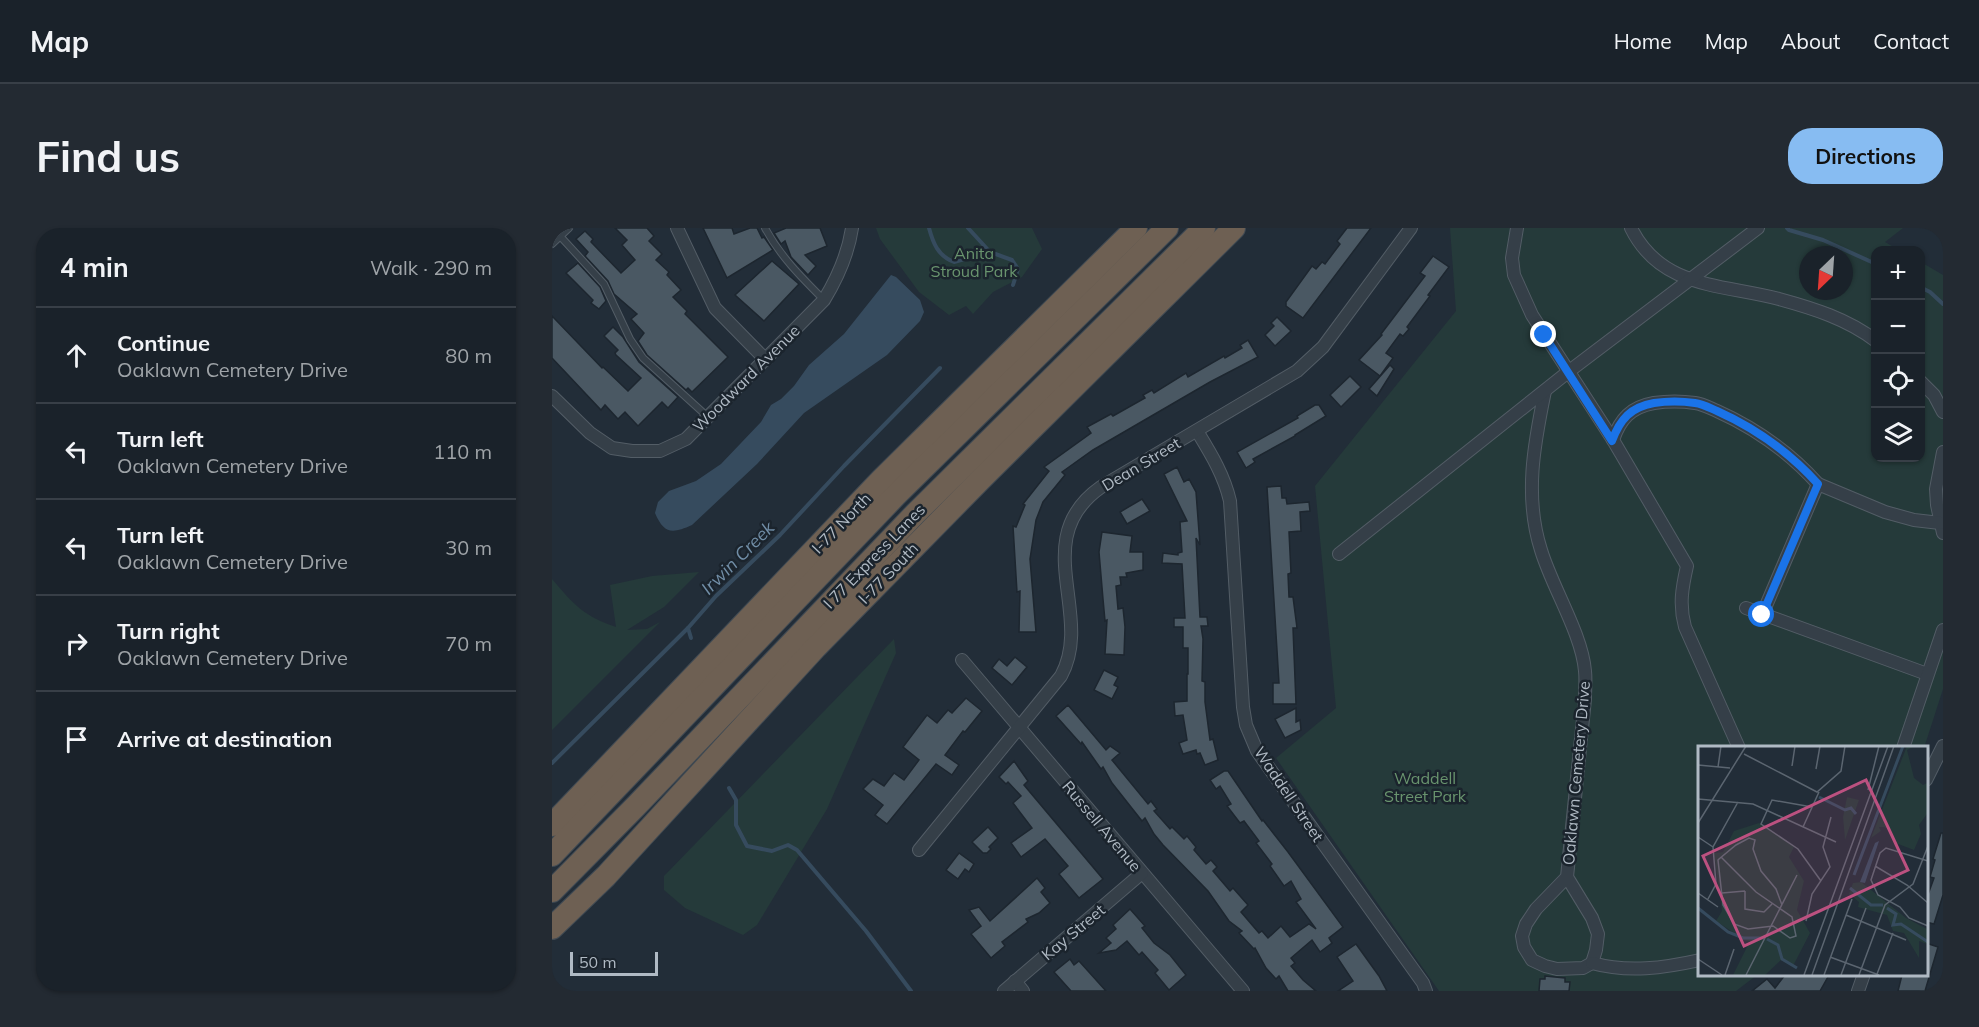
<!DOCTYPE html>
<meta charset="utf-8">
<style>
:root{--surface:#1a222a;--page:#232a32;--text:#f1f3f6;--muted:#9fa4a8;--line:#383f47;--accent:#87bcf2}
body{margin:0;font-family:Mulish,sans-serif;background:var(--page);color:var(--text)}
.controls{position:absolute;right:18px;top:18px;display:grid;overflow:hidden;border-radius:12px;box-shadow:0 2px 4px #0004}
.controls button{width:54px;height:54px;display:grid;place-items:center;padding:0;border:0;border-bottom:2px solid var(--line);background:var(--surface);color:var(--text);font:30px sans-serif}
.compass{position:absolute;left:1247px;top:18px;width:54px;height:54px;border-radius:50%;background:var(--surface);box-shadow:0 2px 4px #0004;rotate:205deg}
.scale{position:absolute;left:18px;bottom:15px;width:88px;box-sizing:border-box;padding-left:6px;border:3px solid #b0bac4;border-top:0;font-size:16px;line-height:21px;white-space:nowrap;color:#b0bac4;-webkit-text-stroke:4px #1b242d;paint-order:stroke}
.stop{position:absolute;width:18px;height:18px;margin:-14px;border:4px solid #1a73e8;border-radius:50%;background:#fff}
.stop.end{background:#1a73e8;border-color:#fff;box-shadow:0 2px 6px #0008}
.list{margin:0;padding:0;list-style:none}
h2{display:flex;justify-content:space-between;align-items:center;height:78px;margin:0;padding:0 24px;font-size:26px}
h2 small{font-size:20px;font-weight:400;color:var(--muted)}
.list li{display:grid;grid-template-columns:39px 1fr auto;gap:18px;align-items:center;box-sizing:border-box;height:96px;padding:0 24px;border-top:2px solid var(--line)}
.list b{display:block;font-size:22px;white-space:nowrap}
.list p{margin:0;font-size:20px;white-space:nowrap;color:var(--muted)}
.list em{font-size:20px;font-style:normal;color:var(--muted)}
.icon{flex:none;width:33px;height:33px;fill:none;stroke:currentColor;stroke-width:2;stroke-linecap:round;stroke-linejoin:round}
.map{position:relative;flex:none;width:1391px;height:763px;overflow:hidden;border-radius:24px}
header{display:flex;align-items:center;gap:36px;box-sizing:border-box;height:84px;padding:0 30px;background:var(--surface);border-bottom:2px solid var(--line)}
header strong{font-size:28px}
nav{display:flex;gap:33px;margin-inline-start:auto;font-size:21px}
.intro{display:flex;align-items:center;justify-content:space-between;box-sizing:border-box;height:144px;padding:0 36px}
h1{margin:0;font-size:42px}
.button{padding:15px 27px;border-radius:24px;background:var(--accent);color:#111;font-size:21px;font-weight:700}
main{display:flex;gap:36px;padding:0 36px}
aside{flex:1;background:var(--surface);border-radius:24px;box-shadow:0 2px 4px #0004}
.map>svg:first-child{display:block}
</style>
<header>
<strong>Map</strong>
<nav><a>Home</a><a>Map</a><a>About</a><a>Contact</a></nav>
</header>
<div class="intro"><h1>Find us</h1><a class="button">Directions</a></div>
<main>
<aside>
<h2>4 min<small>Walk · 290 m</small></h2>
<ul class="list">
<li><svg class="icon" aria-label="ahead" viewBox="0 0 24 24"><path d="M12 20V5M6 11l6-6 6 6"/></svg><div><b>Continue</b><p>Oaklawn Cemetery Drive</p></div><em>80 m</em></li>
<li><svg class="icon" aria-label="left" viewBox="0 0 24 24"><path d="M17 20v-9H6M10 6l-5 5 5 5"/></svg><div><b>Turn left</b><p>Oaklawn Cemetery Drive</p></div><em>110 m</em></li>
<li><svg class="icon" aria-label="left" viewBox="0 0 24 24"><path d="M17 20v-9H6M10 6l-5 5 5 5"/></svg><div><b>Turn left</b><p>Oaklawn Cemetery Drive</p></div><em>30 m</em></li>
<li><svg class="icon" aria-label="right" viewBox="0 0 24 24"><path d="M7 20v-9h11M14 6l5 5-5 5"/></svg><div><b>Turn right</b><p>Oaklawn Cemetery Drive</p></div><em>70 m</em></li>
<li><svg class="icon" aria-label="arrive" viewBox="0 0 24 24"><path d="M6 21V4h12l-3 4 3 4H6"/></svg><div><b>Arrive at destination</b></div></li>
</ul>
</aside>
<div class="map">
<svg width="1391" height="763" viewBox="0 0 1391 763">
<rect width="100%" height="100%" fill="#222d38"/>
<!-- green -->
<g fill="#253a3a" fill-rule="evenodd">
<polygon points="324,0 480,0 490,21 470,49 441,64 421,86 414,78 397,87 367,64 328,11"/>
<path d="M898,0h453l-18,14 14,8h-23v208h44l1,-196 22,13v25l-2,2 2,2v385l-19,59h-224v226l57,1 -21,16h-297l-163,-233 60,-50 -21,-222 141,-175zM1256,27h36v36h-36z"/>
<path d="M147,344l-35,35 -37,23 20,-1 13,-7 -108,108v-151c21,25 33,38 64,48l-6,-42 42,-9z"/>
<polygon points="342,411 344,425 275,581 205,697 191,707 133,680 112,662 112,648"/>
</g>
<!-- water -->
<path fill="#364b5e" d="M339,47l5,2 24,23 4,12 -4,9 -33,34 -83,58 -47,51 -65,61c-20,9 -28,9 -37,-12l3,-11 11,-11 27,-10 25,-17 40,-42 10,-17 10,-6 13,-13 15,-21 35,-31z"/>
<g fill="none" stroke-linecap="round" stroke-linejoin="round">
<!-- stream -->
<g stroke="#364b5e" stroke-width="4">
<path d="M377,0c4,15 9,28 25,34l36,-10"/>
<polyline points="416,0 438,24 460,32 466,41 461,57"/>
<polyline points="1235,0 1237,2 1271,12 1324,36"/>
<polyline points="1368,59 1378,64 1391,76"/>
<polyline points="136,400 139,410"/>
<polyline points="0,535 136,400 164,368 228,307 292,238 388,140"/>
<polyline points="177,560 184,572 184,597 195,618 220,623 236,617 245,622 314,703 359,763"/>
</g>
</g>
<!-- building -->
<g fill="#4a5863" stroke="#1d262f" stroke-width="1.5">
<polygon points="63,0 95,0 102,8 97,13 110,26 104,32 117,44 115,47 129,62 121,69 135,83 133,86 176,129 140,164 136,160 134,162 95,127 86,113 92,105 79,91 85,86 62,66 56,53 33,28 36,24 24,11 33,3 41,11 39,14 69,45 83,32 70,17 75,12"/>
<polygon points="151,0 180,0 182,6 198,0 205,0 210,10 212,9 221,22 175,50"/>
<polygon points="234,0 268,0 275,18 253,27 264,38 256,47 239,29 233,13 229,16 222,5"/>
<polygon points="795,0 819,0 751,90 734,78 734,74 760,38 764,41 770,34 773,36 788,16 785,13"/>
<polygon points="881,28 897,39 876,67 878,68 855,99 857,101 851,108 848,106 834,125 841,130 828,148 807,132 830,107 829,106 873,48 868,45"/>
<polygon points="220,33 247,56 212,93 183,67"/>
<polygon points="26,35 48,59 54,73 47,81 39,75 41,72 14,45"/>
<polygon points="0,88 50,140 51,139 76,163 89,150 64,127 63,125 66,122 52,108 61,99 71,109 87,134 126,169 116,180 110,174 86,198 73,184 66,191 53,177 49,182 0,130"/>
<polygon points="725,89 739,103 723,118 713,107 722,98 719,95"/>
<polygon points="696,112 706,129 658,154 541,222 510,244 513,247 491,274 484,292 478,331 484,404 467,404 468,363 465,364 461,298 464,299 473,277 471,276 497,243 492,239 539,205 535,199 559,186 561,188 593,170 591,167 600,162 602,165 634,145 636,149 672,128 673,130 690,120 688,117"/>
<polygon points="838,137 842,141 825,168 817,161"/>
<polygon points="798,148 809,159 789,179 778,167"/>
<polygon points="763,177 767,177 774,188 743,207 743,208 701,231 703,234 694,240 685,224 746,190 745,188"/>
<polygon points="625,239 632,254 637,251 644,264 648,317 644,310 648,389 655,389 656,398 649,398 651,411 650,453 653,454 653,474 658,512 661,511 666,532 653,537 648,525 645,526 644,522 631,526 627,515 635,512 631,487 623,488 622,474 635,473 635,446 636,446 636,420 631,420 631,399 622,399 622,390 633,390 630,336 610,335 611,325 626,327 626,325 630,324 628,294 635,293 612,246"/>
<polygon points="729,258 730,270 734,270 735,276 757,274 758,283 748,284 749,303 737,304 739,345 736,346 737,369 741,369 745,400 741,400 744,476 721,476 721,455 727,455 715,259"/>
<polygon points="590,271 598,283 575,296 568,284"/>
<polygon points="550,304 580,308 578,324 591,324 591,342 574,345 575,349 568,349 569,357 564,358 566,381 571,380 573,399 572,427 553,426 555,392 553,393 551,371 547,324"/>
<polygon points="463,429 475,439 460,457 440,440 447,431 455,438"/>
<polygon points="552,442 566,449 562,457 566,459 560,471 542,462"/>
<polygon points="414,470 430,483 413,504 411,503 393,527 407,537 400,547 384,536 335,596 323,587 331,577 311,561 321,551 332,558 342,545 352,552 367,532 351,519 375,487 385,495 396,482 400,485"/>
<polygon points="516,477 554,522 558,518 568,525 560,532 596,576 599,573 605,581 602,583 618,601 620,599 632,611 635,608 644,619 642,622 654,636 659,632 665,639 661,643 678,663 681,660 696,677 689,684 707,705 710,703 716,710 729,698 738,709 757,696 764,701 744,674 749,671 739,653 732,658 718,638 720,636 704,615 707,613 692,593 688,595 675,578 679,576 668,558 664,561 658,552 672,543 676,543 710,593 711,592 736,624 791,699 777,710 780,715 768,724 760,712 739,730 743,735 739,738 751,752 764,763 736,763 727,748 724,751 714,740 703,720 702,721 687,705 690,703 677,693 656,663 611,617 602,606 593,590 590,593 560,555 551,539 549,541 530,514 529,516 504,488"/>
<polygon points="744,480 744,494 748,492 749,502 733,510 723,491"/>
<polygon points="462,533 476,553 472,557 551,651 527,670 507,646 516,638 493,611 469,629 459,615 480,600 461,575 469,568 456,554 454,556 447,549"/>
<polygon points="436,599 446,610 437,619 439,621 435,625 431,625 420,614"/>
<polygon points="1389,605 1391,605 1391,667 1382,696 1374,694 1374,672 1382,650 1378,649 1383,632 1381,631"/>
<polygon points="407,625 422,636 417,644 413,641 406,651 394,642"/>
<polygon points="485,650 493,660 489,664 498,675 487,685 474,691 476,694 450,714 453,718 439,730 419,706 429,698 417,682 427,679 438,693"/>
<polygon points="578,681 593,698 590,700 602,715 618,727 634,747 617,762 603,745 606,742 590,724 587,727 575,713 564,722 547,725 559,715 554,710 564,701 561,697"/>
<polygon points="1374,715 1386,719 1373,763 1346,763 1350,747 1374,747"/>
<polygon points="804,716 827,748 835,763 786,763 801,753 785,729"/>
<polygon points="518,731 522,737 527,733 554,763 519,763 502,744"/>
<polygon points="1233,747 1277,747 1268,763 1200,763 1215,751 1223,760"/>
<polygon points="993,748 1013,750 1013,754 1018,754 1017,763 987,763 988,751 993,751"/>
</g>
<g fill="none" stroke-linecap="round" stroke-linejoin="round">
<defs>
<g id="lane">
<path d="M213,0c15,28 36,49 59,72"/>
<polyline points="8,8 52,56 78,111 91,130 156,189"/>
<polyline points="0,16 17,0"/>
</g>
<g id="street">
<polyline points="125,0 163,80 214,132"/>
<path d="M965,0l-5,30 2,17 18,40 81,125 74,126c-5,22 -8,39 -2,61l54,121"/>
<path d="M1079,0c30,61 92,56 148,71 33,9 69,20 97,42"/>
<polyline points="1368,153 1382,167 1391,184"/>
<path d="M993,163c-11,53 -21,106 -4,159 11,37 41,84 44,121 1,9 0,18 0,28l-18,178 -31,32 -10,15 -4,12 2,11 8,13 13,6 12,3 26,-1 9,-5 4,-13 2,-16 -6,-16 -25,-41"/>
<path d="M0,168l38,37 22,15 20,3h28l26,-12 138,-139c14,-23 24,-45 28,-72"/>
<path d="M645,203c14,23 27,44 33,70l13,206 3,18 11,26 166,232 3,8"/>
<path d="M1061,212c7,-21 18,-33 41,-37 14,-2 27,-2 41,0 8,1 15,5 22,8 38,17 73,42 101,73l-56,131"/>
<polyline points="1391,224 1384,261 1385,277 1391,305"/>
<polyline points="1266,256 1333,284 1362,292 1388,295"/>
<polyline points="787,326 1016,144 1206,0"/>
<polyline points="1194,380 1375,446"/>
<polyline points="410,432 691,763"/>
<polyline points="1351,520 1391,402"/>
<polyline points="1374,552 1391,518"/>
<path d="M367,622l142,-174c34,-62 -34,-137 40,-189l196,-116 26,-24 88,-119"/>
<path d="M1040,735c36,10 72,5 108,-3"/>
<polyline points="463,753 471,763"/>
<polyline points="452,763 590,645"/>
<polyline points="1306,763 1312,746"/>
</g>
<g id="highway">
<polyline points="0,597 329,252 584,0"/>
<polyline points="0,627 344,267 615,0"/>
<polyline points="0,663 84,578 363,286 652,0"/>
<polyline points="0,700 54,648 264,419 429,251 682,0"/>
</g>
</defs>
<!-- lane casing -->
<use href="#lane" stroke="#535d66" stroke-width="8"/>
<!-- street casing -->
<use href="#street" stroke="#535d66" stroke-width="14"/>
<!-- highway casing -->
<use href="#highway" stroke="#404a53" stroke-width="24"/>
<!-- lane -->
<use href="#lane" stroke="#353f48" stroke-width="6"/>
<!-- street -->
<use href="#street" stroke="#353f48" stroke-width="12"/>
<!-- highway -->
<use href="#highway" stroke="#6e6053" stroke-width="22"/>
</g>
<g fill="none" stroke-linecap="round" stroke-linejoin="round">
<!-- route -->
<path stroke="#1a73e8" stroke-width="8" d="M992,107l68,106c8,-22 19,-34 42,-38 14,-2 27,-2 41,0 8,1 15,5 22,8 38,17 73,42 101,73l-56,131"/>
</g>
<g text-anchor="middle" stroke-width="5" stroke-linejoin="round" paint-order="stroke">
<!-- park labels -->
<g font-size="16" fill="#69946e" stroke="#1b242d">
<text x="422" y="31">Anita<tspan x="422" dy="18">Stroud Park</tspan></text>
<text x="873" y="556">Waddell<tspan x="873" dy="18">Street Park</tspan></text>
</g>
<!-- street labels -->
<g font-size="16" fill="#b0bac4" stroke="#1b242d">
<text transform="translate(194 150) rotate(-45)" y="6">Woodward Avenue</text>
<text transform="translate(589 236) rotate(-31)" y="6">Dean Street</text>
<text transform="translate(289 295) rotate(-46)" y="6">I-77 North</text>
<text transform="translate(322 328) rotate(-46)" y="6">I 77 Express Lanes</text>
<text transform="translate(336 345) rotate(-46)" y="6">I-77 South</text>
<text transform="translate(1024 545) rotate(-85)" y="6">Oaklawn Cemetery Drive</text>
<text transform="translate(737 566) rotate(56)" y="6">Waddell Street</text>
<text transform="translate(550 598) rotate(50)" y="6">Russell Avenue</text>
<text transform="translate(521 704) rotate(-40)" y="6">Kay Street</text>
</g>
<!-- water labels -->
<g font-size="18" font-style="italic" fill="#718ea7" stroke="#1b242d">
<text transform="translate(186 330) rotate(-45)" y="6">Irwin Creek</text>
</g>
</g>
<!-- overview -->
<g transform="translate(1146 518)">
<rect width="230" height="230" fill="#222d38"/>
<path d="M209,0h8l-8,4 7,28 9,7 4,-2v31l-8,11 2,9 -7,16 -21,-8 -2,-11 -7,-4h-5l2,4 -10,7zM149,51l12,3 -14,40 -2,-23zM61,77l35,24 -5,10 15,24 -7,29 13,23 -17,33 -12,-6 -16,15h-32l17,-34 -11,-1 1,-3 -24,-16 6,-10 -8,-58 9,-1 11,-21zM163,136l45,36 21,11v15l-8,-3v17l-15,-25 -11,-2 -6,-16 -29,-8 1,-5 -10,-8 4,-11z" fill="#253a3a"/>
<path d="M181,95l-14,42 -5,-1 15,-39z" fill="#364b5e"/>
<path fill="none" stroke="#364b5e" stroke-width="3" d="M121,51l26,13 6,-2 5,6M156,129l49,-129M152,142l21,17h12M0,162l30,24 15,6h21M189,162l9,6 -3,11 8,-1 27,18M69,193l11,6 4,14 15,9"/>
<path fill="none" stroke="#5b6570" stroke-width="1.5" d="M46,8l73,38 24,-21 4,-25M0,19l32,3M94,20l3,-20M20,21l3,-21M118,23l4,-23M170,44l11,-44M0,53l55,5 83,38M114,61l-40,-7 -11,24 37,25 23,32M0,77l48,-77M105,81l16,-35M0,91l15,10M23,111l35,35 36,25 4,19 -6,2 -17,-12 -25,3 -14,-5 -11,-19 -5,-45 1,-1 17,-14 13,-7 6,2 -2,9 8,22 15,18 6,16M230,115l-42,-13 -6,5 -9,27 7,15 22,12 9,11 19,8M177,120l32,19 21,18M47,145v18l19,3 8,-8M0,147l20,14M24,147l23,-2M10,153l8,-15 -3,-37 25,-45M148,169l60,25M108,175l6,-27 18,-27 -7,-20 8,-30M132,211l49,18M0,213l24,16M179,228l16,-41M27,229l9,-26M48,229l51,-100M106,229l84,-229M114,229l82,-229M126,229l28,-76M143,229l25,-67M161,229l26,-70 28,-21 15,-38"/>
<path fill="#bc5180" fill-opacity="0.15" stroke="#bc5180" stroke-width="3" d="M168,34l42,90 -164,76 -41,-90z"/>
<rect width="230" height="230" fill="none" stroke="#b0bac4" stroke-width="3"/>
</g>
</svg>
<div class="controls">
<button>+</button>
<button>−</button>
<button><svg class="icon" aria-label="locate" viewBox="0 0 24 24"><circle cx="12" cy="12" r="6"/><path d="M12 2v4M12 18v4M2 12h4M18 12h4"/></svg></button>
<button><svg class="icon" aria-label="layers" viewBox="0 0 24 24"><path d="M12 4l9 5-9 5-9-5zM3 14l9 5 9-5"/></svg></button>
</div>
<svg class="compass" viewBox="-18 -18 36 36"><path d="M0-13l5 13h-10z" fill="#e53935"/><path d="M0 13l5-13h-10z" fill="#9fa4a8"/></svg>
<div class="scale">50 m</div>
<div class="stop" style="left:1210px;top:387px"></div>
<div class="stop end" style="left:992px;top:107px"></div>
</div>
</main>
